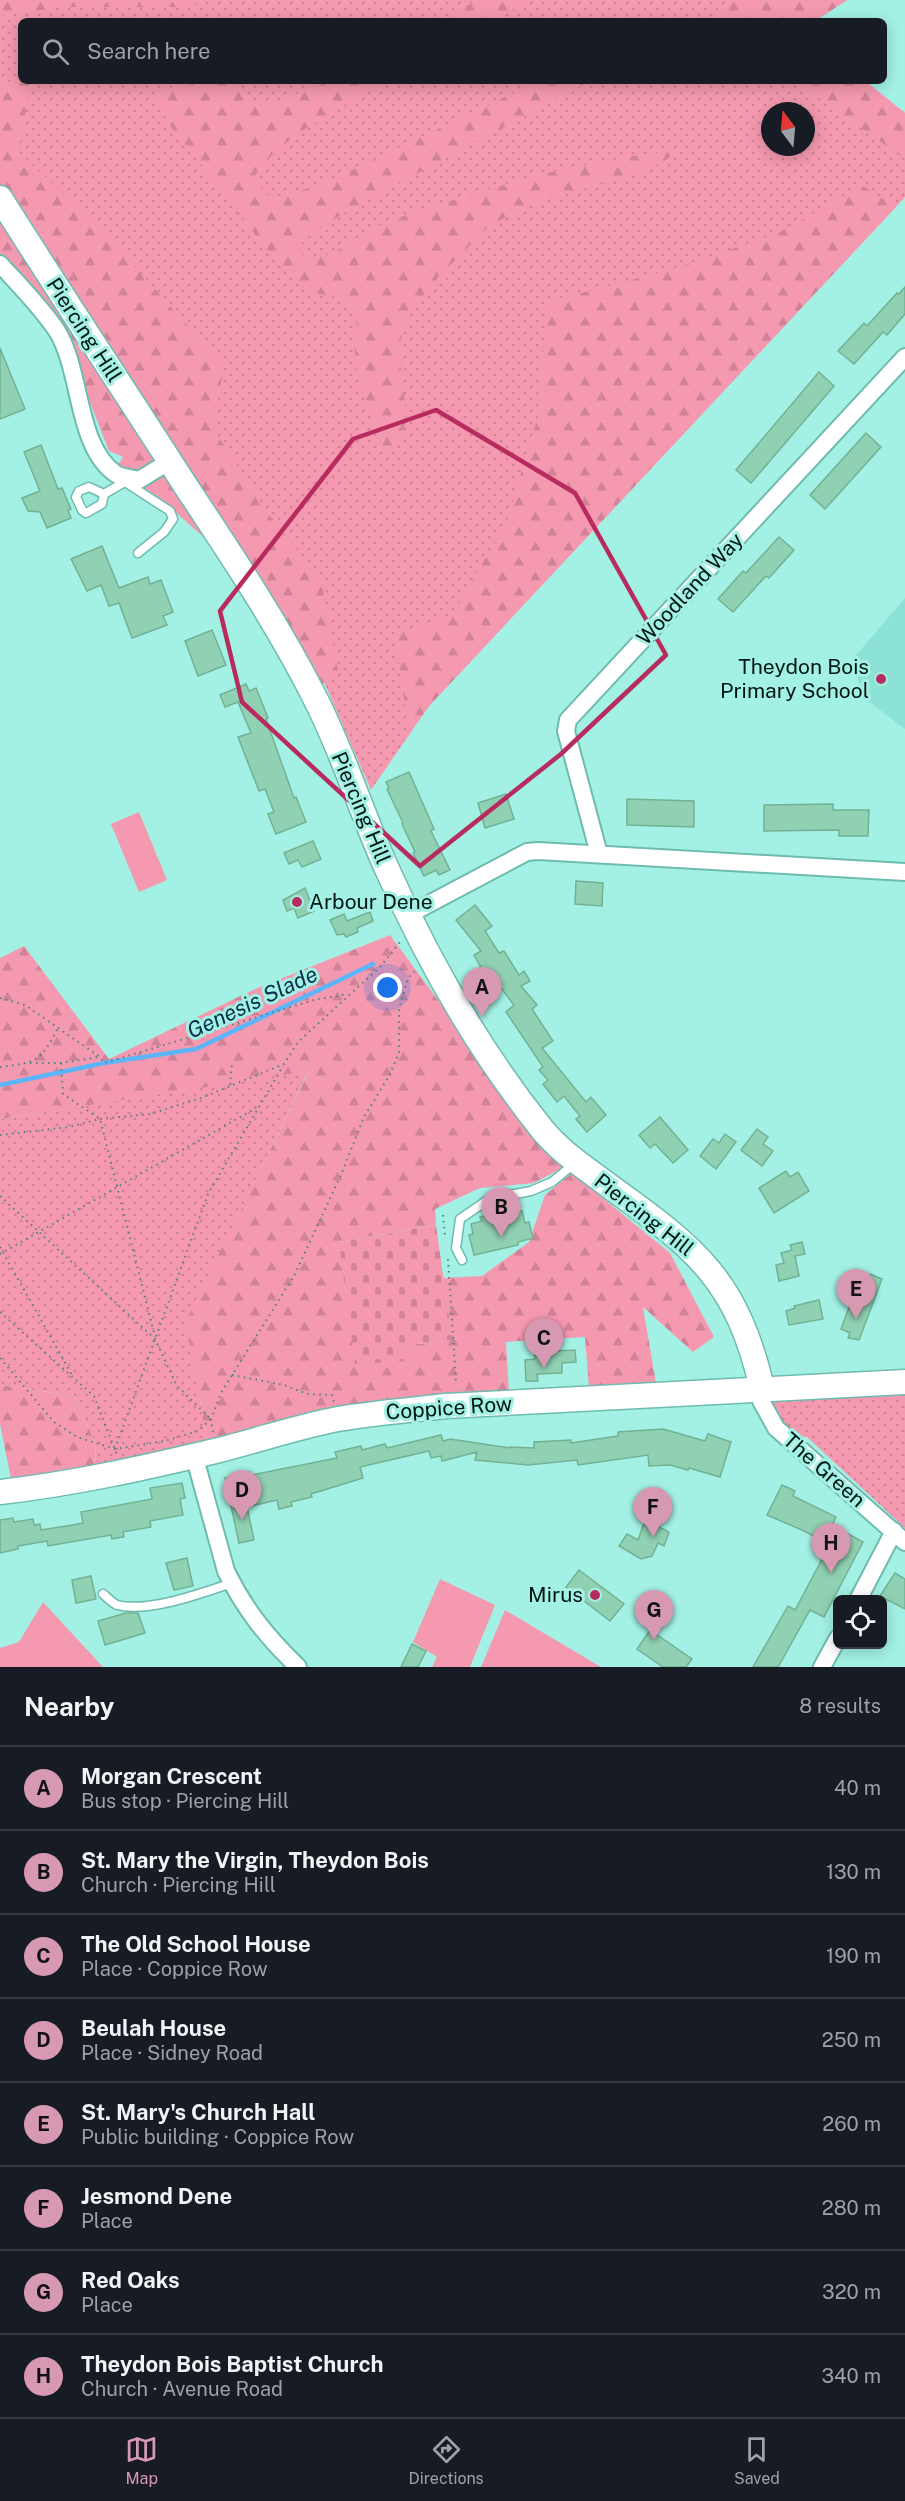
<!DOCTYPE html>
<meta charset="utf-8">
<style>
:root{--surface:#171b24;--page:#20242c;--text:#f1f3f6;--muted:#9ea1a6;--line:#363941;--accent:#d799b2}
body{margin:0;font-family:"Public Sans",sans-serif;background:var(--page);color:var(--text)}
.controls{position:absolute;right:18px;bottom:18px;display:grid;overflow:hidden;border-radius:9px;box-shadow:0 3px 15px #0003}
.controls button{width:54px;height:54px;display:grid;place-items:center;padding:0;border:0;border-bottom:2px solid var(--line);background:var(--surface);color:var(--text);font:30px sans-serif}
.compass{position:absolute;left:761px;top:102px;width:54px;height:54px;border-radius:50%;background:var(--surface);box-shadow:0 3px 15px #0003;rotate:344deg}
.you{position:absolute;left:388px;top:988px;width:21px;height:21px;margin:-15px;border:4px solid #fff;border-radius:50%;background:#1a73e8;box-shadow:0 0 0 9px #1a73e833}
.badge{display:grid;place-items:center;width:39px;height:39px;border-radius:50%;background:var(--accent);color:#111;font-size:20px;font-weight:700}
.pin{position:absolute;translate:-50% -50px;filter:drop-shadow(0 2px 3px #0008)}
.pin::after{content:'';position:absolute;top:32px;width:21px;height:18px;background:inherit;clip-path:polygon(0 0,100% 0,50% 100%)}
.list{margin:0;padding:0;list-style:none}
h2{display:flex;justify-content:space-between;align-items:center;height:78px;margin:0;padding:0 24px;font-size:26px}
h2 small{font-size:20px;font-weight:400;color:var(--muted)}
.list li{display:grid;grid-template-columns:39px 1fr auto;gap:18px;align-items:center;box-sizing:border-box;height:84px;padding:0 24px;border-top:2px solid var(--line)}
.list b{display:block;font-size:22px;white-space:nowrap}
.list p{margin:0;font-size:20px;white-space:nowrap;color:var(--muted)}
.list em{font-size:20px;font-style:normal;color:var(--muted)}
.icon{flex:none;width:33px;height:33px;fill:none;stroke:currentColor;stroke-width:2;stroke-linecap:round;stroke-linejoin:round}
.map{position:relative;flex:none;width:905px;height:1667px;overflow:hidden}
.search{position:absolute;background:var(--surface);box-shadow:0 3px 15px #0003;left:18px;right:18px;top:18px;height:66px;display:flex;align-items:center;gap:15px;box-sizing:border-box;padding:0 21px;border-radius:9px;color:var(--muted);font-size:22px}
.sheet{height:750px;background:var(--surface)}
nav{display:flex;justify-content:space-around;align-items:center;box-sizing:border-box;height:84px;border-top:2px solid var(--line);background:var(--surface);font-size:16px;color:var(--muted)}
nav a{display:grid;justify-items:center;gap:3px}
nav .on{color:var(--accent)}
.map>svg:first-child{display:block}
</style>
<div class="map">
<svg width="905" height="1667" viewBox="0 0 905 1667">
<defs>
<pattern id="grass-dots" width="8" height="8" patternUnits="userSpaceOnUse" patternTransform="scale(1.5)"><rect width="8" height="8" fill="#f599b0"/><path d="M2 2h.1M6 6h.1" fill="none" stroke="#d08396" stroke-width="1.8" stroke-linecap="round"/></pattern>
<pattern id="forest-firs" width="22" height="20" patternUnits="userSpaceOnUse" patternTransform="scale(1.5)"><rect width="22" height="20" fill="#f599b0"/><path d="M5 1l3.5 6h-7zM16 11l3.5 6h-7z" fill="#d08396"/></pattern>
<pattern id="cemetery-stones" width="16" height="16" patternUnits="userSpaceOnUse" patternTransform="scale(1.5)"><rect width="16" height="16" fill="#f599b0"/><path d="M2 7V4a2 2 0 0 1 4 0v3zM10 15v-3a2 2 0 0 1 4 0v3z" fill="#d08396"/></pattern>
</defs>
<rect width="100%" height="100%" fill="#a3f1e5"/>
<!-- built -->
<polygon fill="#8ce2d6" points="905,598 905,729 864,698 852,660"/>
<!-- grass -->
<g fill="url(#grass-dots)" fill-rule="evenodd">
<path d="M0,0h847l-32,21h-794v60h844l40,32v84l-476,509 -58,84 -84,-193 -287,-451zM770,111h36v36h-36z"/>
<polygon points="309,1070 187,1321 207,1442 95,1465 96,1444 74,1396 0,1385 0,1119"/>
<polygon points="905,1390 905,1528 807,1437 796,1437 777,1419 771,1404 774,1396"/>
</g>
<!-- forest -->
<g fill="url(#forest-firs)">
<polygon points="0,0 209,0 178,7 62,7 0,16"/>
<polygon points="477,0 529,0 493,21 440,21"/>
<polygon points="730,0 847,0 815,21 720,21 717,10"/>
<polygon points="0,80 30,84 19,152 111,240 224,366 213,428 267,512 321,579 338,672 317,688 216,548 156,495 113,472 123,457 109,451 61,328 0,259"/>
<path d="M212,81c24,0 27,8 44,24l17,-1 56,-23h59c-39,22 -114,59 -134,97l11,17 19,1 43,-14 212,-101h51l-243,130 -37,24 -11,12 6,11 5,3 23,-8 41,-25 42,-17 121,-36 106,-21 31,-3 1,2c-20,17 -43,22 -67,29 -37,10 -96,26 -124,49 -27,29 -77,70 -83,108 -5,31 11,69 1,97 -2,6 -7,9 -12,13l-5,-1 -7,-10 -21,-68 -3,-25 3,-24 -4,-15 -10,-8 -28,-5 -15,-9 -25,-24 -106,-136 -13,-25 1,-9z"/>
<polygon points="794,81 865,81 905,113 905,159"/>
<polygon points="863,186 896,207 429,706 409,734 395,635 452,615 506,524 538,417 547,302 677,268 778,233"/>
<polygon points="390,935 562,1168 534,1183 480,1188 435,1209 436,1225 339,1242 410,1360 410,1345 451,1340 443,1278 482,1276 529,1242 545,1195 572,1173 670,1253 714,1337 693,1352 643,1307 656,1383 589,1388 585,1337 506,1342 509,1393 207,1442 186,1321 309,1071 0,1119 0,958 24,946 109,1059 253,990"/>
<polygon points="0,1385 74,1396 96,1444 95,1465 11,1479 0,1424"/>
</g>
<!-- cemetery -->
<polygon fill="url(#cemetery-stones)" points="436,1225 452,1340 410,1345 410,1361 355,1364 339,1242"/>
<!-- green -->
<g fill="#f599b0">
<polygon points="139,812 167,880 139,892 111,824"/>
<polygon points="440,1579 495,1605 470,1667 432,1667 437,1657 413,1642"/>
<polygon points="43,1602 103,1667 0,1667 0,1648 19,1642"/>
<polygon points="505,1610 601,1667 481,1667"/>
</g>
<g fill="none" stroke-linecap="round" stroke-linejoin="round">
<!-- stream -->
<polyline stroke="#5cb5f9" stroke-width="4.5" points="0,1085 104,1063 196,1049 373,964"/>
</g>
<!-- building -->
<g fill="#91d1b3" stroke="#72b194" stroke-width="1.5">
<polygon points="905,287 905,314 887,335 883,332 854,364 838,351 864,323 867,326 897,293 899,294"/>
<polygon points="0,348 25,409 0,419"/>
<polygon points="819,372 834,386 751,483 736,470"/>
<polygon points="866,433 881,447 825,509 810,495"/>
<polygon points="41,445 58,489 62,488 71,509 68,510 71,518 47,528 40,512 28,511 22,498 40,491 24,452"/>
<polygon points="779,537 794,550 769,578 766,576 733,612 718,599 743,571 746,573"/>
<polygon points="102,546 119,588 148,577 150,584 161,580 173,612 163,616 167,625 132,638 119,603 109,606 101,585 87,591 71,559"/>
<polygon points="212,630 226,665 198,676 185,641"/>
<polygon points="246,684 249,691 256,688 268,718 266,719 294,798 296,797 306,822 276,834 268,814 274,812 265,789 259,791 238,737 251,733 238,702 225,707 220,695"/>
<polygon points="409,772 434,829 431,831 450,870 439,875 436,870 424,876 413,853 415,852 402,824 403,823 387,789 389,788 386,782"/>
<polygon points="506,794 514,819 485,828 478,803"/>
<polygon points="627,799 694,801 694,827 627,825"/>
<polygon points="833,804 833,810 869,810 868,836 839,836 839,830 764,831 764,805"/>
<polygon points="313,841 321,859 302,867 298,860 289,864 284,853"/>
<polygon points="576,881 603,883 602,906 575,904"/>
<polygon points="305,888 314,911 298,918 294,908 287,911 283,900"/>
<polygon points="475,905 492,926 485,931 499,953 504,951 519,975 524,971 530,981 521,986 537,1005 532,1009 553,1041 542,1048 586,1102 591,1097 606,1115 587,1132 576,1119 580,1116 564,1096 557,1102 543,1084 548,1080 539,1070 543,1067 506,1012 514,1005 501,988 497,990 486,976 474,955 481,951 456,920"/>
<polygon points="370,912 373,921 357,928 358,932 346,937 344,934 337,935 330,920 344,914 347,921"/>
<polygon points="660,1117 688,1150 673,1163 655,1144 650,1148 639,1135"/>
<polygon points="757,1129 768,1137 763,1144 773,1151 762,1166 741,1150"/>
<polygon points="725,1134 736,1142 716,1169 700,1156 713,1139 719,1143"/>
<polygon points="786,1171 790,1177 798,1172 809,1191 774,1213 759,1188"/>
<polygon points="522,1211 525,1223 529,1222 533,1238 518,1242 518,1245 474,1255 469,1235 473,1234 471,1224 482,1221 480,1217 497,1213 498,1217"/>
<polygon points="802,1242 805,1254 795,1256 799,1276 779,1281 776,1265 784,1263 781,1253 792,1250 790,1245"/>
<polygon points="870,1274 882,1279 859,1340 848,1338 850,1333 841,1329 856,1289 864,1292"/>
<polygon points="819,1300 823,1319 789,1325 786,1311 795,1308 794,1306"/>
<polygon points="575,1350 576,1362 562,1363 562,1373 537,1374 538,1381 526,1381 525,1360 535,1359 534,1352"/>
<polygon points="663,1429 705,1441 708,1434 731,1442 720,1477 689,1468 688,1470 670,1465 649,1466 648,1455 578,1465 577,1460 528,1465 475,1460 477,1452 442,1461 441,1456 431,1458 429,1451 360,1467 363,1478 311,1494 312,1497 291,1502 292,1506 279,1509 277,1500 247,1507 254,1540 239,1543 225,1478 250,1472 251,1475 337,1458 335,1452 361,1446 362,1450 385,1444 387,1448 441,1435 443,1441 450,1439 510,1448 510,1447 534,1448 534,1442 571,1440 571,1443 618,1436 618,1432"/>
<polygon points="182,1483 185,1498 180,1499 183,1515 150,1521 151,1527 123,1532 124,1537 112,1539 111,1535 48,1546 47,1541 18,1546 18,1549 0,1553 0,1520 13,1518 14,1522 33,1519 34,1525 40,1524 41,1530 73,1525 83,1523 81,1512 152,1499 150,1488"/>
<polygon points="782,1485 795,1491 793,1496 836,1517 832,1525 863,1542 824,1617 810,1610 778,1667 753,1667 788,1606 795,1610 830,1544 802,1530 767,1515"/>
<polygon points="645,1520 669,1532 664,1546 658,1543 652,1556 641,1559 619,1546 627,1534 638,1540"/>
<polygon points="187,1558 193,1586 174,1590 166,1563"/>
<polygon points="579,1570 624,1604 610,1621 566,1587"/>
<polygon points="895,1573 905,1579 905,1609 880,1596"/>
<polygon points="91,1576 96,1599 76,1603 72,1580"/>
<polygon points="126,1613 138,1613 145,1633 105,1645 98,1621"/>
<polygon points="650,1630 692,1659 686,1667 663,1667 637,1649"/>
<polygon points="412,1644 426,1651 418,1667 401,1667"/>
</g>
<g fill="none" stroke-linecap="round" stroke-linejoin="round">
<defs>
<g id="lane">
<polyline points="125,482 170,511 173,519 164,532 138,553"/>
<polyline points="104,494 89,487 79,491 76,497 82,510 86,513 102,504 104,494 128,480"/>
<polyline points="462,1260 456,1248 460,1219 489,1199 531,1191 552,1182 575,1163"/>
<path d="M103,1594c4,3 9,9 14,11 30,8 86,-12 115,-22"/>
</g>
<g id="street">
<path d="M0,264c19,21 41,43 57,67 25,40 19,116 59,143 6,4 16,4 23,6l31,-19"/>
<polyline points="599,854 566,731 568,720 905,357"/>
<polyline points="408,915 527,852 538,851 905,872"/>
<polyline points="762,1388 761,1401 776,1428 905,1542"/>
<path d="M194,1455l32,116c19,39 41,66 72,96"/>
<polyline points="858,1600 894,1531"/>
<polyline points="822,1667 838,1638"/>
</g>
<g id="secondary">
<path d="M0,198c61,97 125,193 187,290 45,68 90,135 127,208 29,56 47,116 73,173 40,90 92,181 154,259 20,25 46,41 71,60 86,62 125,93 150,200"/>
<path d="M0,1492c72,-8 144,-24 215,-41 41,-10 81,-24 123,-32 36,-6 72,-9 108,-13l459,-24"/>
</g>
</defs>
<!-- lane casing -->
<use href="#lane" stroke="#6ebbb0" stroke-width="11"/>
<!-- street casing -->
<use href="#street" stroke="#6ebbb0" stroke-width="20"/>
<!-- secondary casing -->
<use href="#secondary" stroke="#6ebbb0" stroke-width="27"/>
<!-- path -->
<g stroke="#50817a" stroke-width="2" stroke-dasharray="1.5 4.5" stroke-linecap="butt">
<polyline points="0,998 25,1005 100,1057 104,1063 314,1000 348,994"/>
<polyline points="30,1063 61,1063 99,1057"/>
<polyline points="61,1063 63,1094 100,1119 155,1337"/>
<path d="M0,1067c38,-5 40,-5 58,-39"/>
<polyline points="230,1085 232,1064"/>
<polyline points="0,1135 69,1127 100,1119 150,1114 201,1098 284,1064 298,1042 380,967 400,942"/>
<polyline points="0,1196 155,1339 177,1386 211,1419"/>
<polyline points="443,1215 445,1236"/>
<polyline points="0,1247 72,1375"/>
<polyline points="0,1254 256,1108"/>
<polyline points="448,1259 456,1382"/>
<polyline points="0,1312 94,1396 117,1455"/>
<polyline points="0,1358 54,1422 77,1437 115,1449 165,1441 198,1431 211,1419"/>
<polyline points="232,1375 284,1385 307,1394 332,1395 334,1402"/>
<polyline points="213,1432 211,1419 222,1391 294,1276 341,1175 364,1117 389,1076 399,1053 399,1009 408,978 416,970"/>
<polyline points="115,1449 208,1194 283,1066"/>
</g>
<!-- lane -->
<use href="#lane" stroke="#fff" stroke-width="8"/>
<!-- street -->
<use href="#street" stroke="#fff" stroke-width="16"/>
<!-- secondary -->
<use href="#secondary" stroke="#fff" stroke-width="24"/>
</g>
<!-- marked area -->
<path fill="none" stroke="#b82b5f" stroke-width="4.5" stroke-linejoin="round" d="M436,410l139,83 91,162 -105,99 -141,112 -178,-164 -22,-91 133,-172z"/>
<!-- markers -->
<g fill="#b82b5f" stroke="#a3f1e5" stroke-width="2">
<circle cx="881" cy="679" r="6"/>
<circle cx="297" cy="902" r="6"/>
<circle cx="595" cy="1595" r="6"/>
</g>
<g text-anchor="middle" stroke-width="6" stroke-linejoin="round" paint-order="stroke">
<!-- street labels -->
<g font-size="21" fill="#001613" stroke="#a3f1e5">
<text transform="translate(84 330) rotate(57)" y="7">Piercing Hill</text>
<text transform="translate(690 589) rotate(-47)" y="7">Woodland Way</text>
<text transform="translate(361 808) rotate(67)" y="7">Piercing Hill</text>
<text transform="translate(644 1215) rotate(38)" y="7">Piercing Hill</text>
<text transform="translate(449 1408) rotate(-4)" y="7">Coppice Row</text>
<text transform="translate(824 1470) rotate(41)" y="7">The Green</text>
</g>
<!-- poi labels -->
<g font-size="21" fill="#001613" stroke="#a3f1e5" text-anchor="end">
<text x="869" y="674">Theydon Bois<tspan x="869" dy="24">Primary School</tspan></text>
<text x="309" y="909" text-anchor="start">Arbour Dene</text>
<text x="583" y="1602">Mirus</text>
</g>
<!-- water labels -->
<g font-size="22" font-style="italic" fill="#072e49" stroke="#a3f1e5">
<text transform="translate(252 1002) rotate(-25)" y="8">Genesis Slade</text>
</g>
</g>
</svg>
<div class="controls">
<button><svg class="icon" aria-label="locate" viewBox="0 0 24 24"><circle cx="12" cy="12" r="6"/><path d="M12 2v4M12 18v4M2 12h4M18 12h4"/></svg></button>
</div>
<svg class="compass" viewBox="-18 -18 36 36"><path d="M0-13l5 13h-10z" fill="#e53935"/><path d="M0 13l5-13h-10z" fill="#9ea1a6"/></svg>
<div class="you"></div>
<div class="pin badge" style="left:482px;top:1017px">A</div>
<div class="pin badge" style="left:501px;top:1237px">B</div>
<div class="pin badge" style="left:544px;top:1368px">C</div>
<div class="pin badge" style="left:242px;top:1520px">D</div>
<div class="pin badge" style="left:856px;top:1319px">E</div>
<div class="pin badge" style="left:653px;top:1537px">F</div>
<div class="pin badge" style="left:654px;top:1640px">G</div>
<div class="pin badge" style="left:831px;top:1573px">H</div>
<div class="search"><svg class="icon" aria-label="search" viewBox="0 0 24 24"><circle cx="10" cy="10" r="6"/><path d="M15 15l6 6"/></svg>Search here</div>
</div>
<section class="sheet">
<h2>Nearby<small>8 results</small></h2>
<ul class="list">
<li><span class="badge">A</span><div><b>Morgan Crescent</b><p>Bus stop · Piercing Hill</p></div><em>40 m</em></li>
<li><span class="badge">B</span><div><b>St. Mary the Virgin, Theydon Bois</b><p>Church · Piercing Hill</p></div><em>130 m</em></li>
<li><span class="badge">C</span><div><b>The Old School House</b><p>Place · Coppice Row</p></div><em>190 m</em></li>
<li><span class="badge">D</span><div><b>Beulah House</b><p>Place · Sidney Road</p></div><em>250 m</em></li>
<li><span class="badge">E</span><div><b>St. Mary's Church Hall</b><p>Public building · Coppice Row</p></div><em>260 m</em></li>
<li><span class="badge">F</span><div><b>Jesmond Dene</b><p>Place</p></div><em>280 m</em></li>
<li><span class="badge">G</span><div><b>Red Oaks</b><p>Place</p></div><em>320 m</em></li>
<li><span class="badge">H</span><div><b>Theydon Bois Baptist Church</b><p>Church · Avenue Road</p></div><em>340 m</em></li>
</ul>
</section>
<nav>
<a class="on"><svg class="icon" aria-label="map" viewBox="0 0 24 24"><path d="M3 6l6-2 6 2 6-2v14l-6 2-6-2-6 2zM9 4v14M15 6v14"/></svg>Map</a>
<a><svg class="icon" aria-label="directions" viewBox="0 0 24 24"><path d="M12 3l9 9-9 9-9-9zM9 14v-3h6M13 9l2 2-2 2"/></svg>Directions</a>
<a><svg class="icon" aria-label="saved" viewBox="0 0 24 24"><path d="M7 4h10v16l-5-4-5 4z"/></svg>Saved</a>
</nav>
